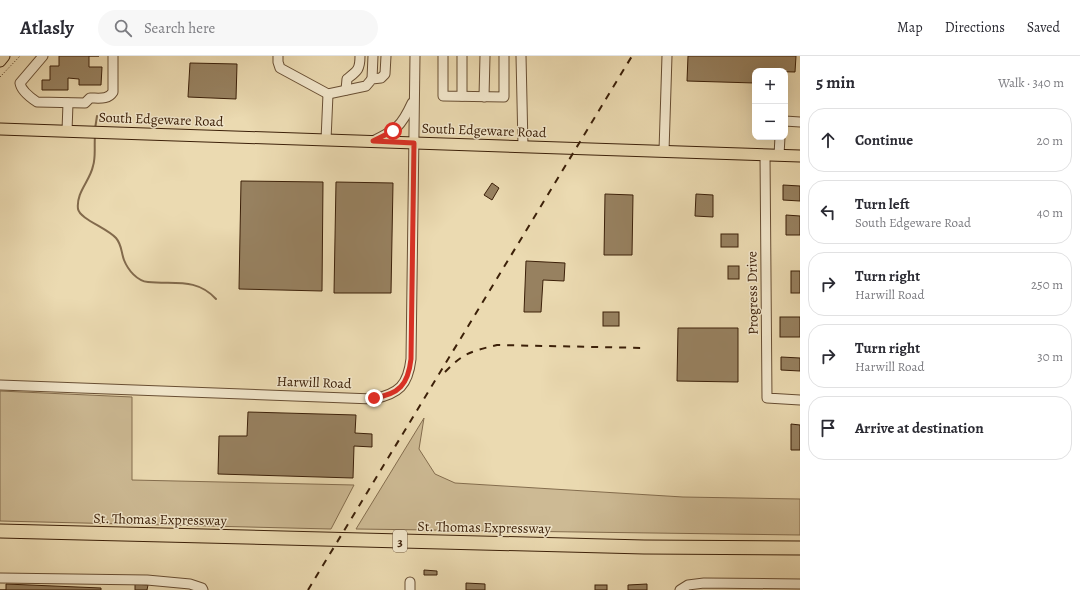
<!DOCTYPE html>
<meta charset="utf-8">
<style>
:root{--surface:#fff;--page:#f7f7f7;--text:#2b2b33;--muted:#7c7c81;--line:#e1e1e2}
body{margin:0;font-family:Alegreya,serif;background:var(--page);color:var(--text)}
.controls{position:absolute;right:12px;top:12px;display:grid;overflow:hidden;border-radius:8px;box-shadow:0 4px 16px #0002}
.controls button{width:36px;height:36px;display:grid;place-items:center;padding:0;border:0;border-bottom:1px solid var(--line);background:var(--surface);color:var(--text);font:20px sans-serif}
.stop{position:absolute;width:12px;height:12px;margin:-9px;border:3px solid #d93025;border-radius:50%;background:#fff}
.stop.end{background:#d93025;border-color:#fff;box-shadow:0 1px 4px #0008}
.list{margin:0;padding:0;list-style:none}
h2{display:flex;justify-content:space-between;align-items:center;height:52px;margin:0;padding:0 16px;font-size:17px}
h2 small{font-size:13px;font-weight:400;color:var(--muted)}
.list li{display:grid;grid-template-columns:26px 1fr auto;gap:12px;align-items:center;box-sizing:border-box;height:64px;margin:0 8px 8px;padding:0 8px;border:1px solid var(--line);border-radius:16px}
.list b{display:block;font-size:15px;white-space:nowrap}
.list p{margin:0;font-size:13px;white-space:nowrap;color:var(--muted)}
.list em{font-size:13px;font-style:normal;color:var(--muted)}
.icon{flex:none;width:22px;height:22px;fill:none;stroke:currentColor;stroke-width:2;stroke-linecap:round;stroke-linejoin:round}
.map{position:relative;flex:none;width:800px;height:534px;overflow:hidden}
header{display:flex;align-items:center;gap:24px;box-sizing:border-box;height:56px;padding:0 20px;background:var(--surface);border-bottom:1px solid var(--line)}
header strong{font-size:19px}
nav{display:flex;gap:22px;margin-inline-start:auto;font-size:14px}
.search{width:280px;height:36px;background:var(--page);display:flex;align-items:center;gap:10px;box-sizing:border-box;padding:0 14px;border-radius:22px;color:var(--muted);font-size:15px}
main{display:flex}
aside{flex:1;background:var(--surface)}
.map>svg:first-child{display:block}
</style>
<header>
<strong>Atlasly</strong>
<div class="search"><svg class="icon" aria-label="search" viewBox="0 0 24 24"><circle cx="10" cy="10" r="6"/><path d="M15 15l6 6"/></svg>Search here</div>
<nav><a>Map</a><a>Directions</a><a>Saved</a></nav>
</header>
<main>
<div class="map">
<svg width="800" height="534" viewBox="0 0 800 534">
<rect width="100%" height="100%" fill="#ebdab1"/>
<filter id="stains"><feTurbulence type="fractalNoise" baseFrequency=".005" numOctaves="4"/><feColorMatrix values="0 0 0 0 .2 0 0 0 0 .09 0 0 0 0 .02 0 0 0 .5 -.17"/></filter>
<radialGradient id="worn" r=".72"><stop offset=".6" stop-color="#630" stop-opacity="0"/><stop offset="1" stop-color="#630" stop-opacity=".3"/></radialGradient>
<!-- green -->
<g fill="#cdba94" stroke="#846d4e">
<polygon points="0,335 132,341 132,424 354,429 331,473 0,465"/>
<polygon points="424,362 419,393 435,418 455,427 683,441 800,443 800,479 356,473"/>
</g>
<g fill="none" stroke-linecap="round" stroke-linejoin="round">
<!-- stream -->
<g stroke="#826a4c" stroke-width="2">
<polyline points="95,73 97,60"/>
<path d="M95,80c-1,10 1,21 -2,30 -3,15 -17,26 -15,43 2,10 29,19 38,29 6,7 5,14 8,22 4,10 13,21 24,22 25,3 48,-5 68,17"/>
</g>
</g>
<!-- building -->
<g fill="#978160" stroke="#3c2009">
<polygon points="59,0 99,0 89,0 89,11 102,11 101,29 79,29 79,23 68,22 68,34 42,34 42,24 50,24 50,10 59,10"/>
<polygon points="688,0 796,0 795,16 755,15 755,27 687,25"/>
<polygon points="190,7 237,8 236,43 188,41"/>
<polygon points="241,125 323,126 322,235 239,233"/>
<polygon points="336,126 393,127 391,237 334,237"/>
<polygon points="492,127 499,132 492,144 484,139"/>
<polygon points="783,129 800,130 800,145 783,144"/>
<polygon points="605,138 633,139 632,199 604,199"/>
<polygon points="696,138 713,139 713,161 695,160"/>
<polygon points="786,159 800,160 800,179 786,179"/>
<rect x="721" y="178" width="17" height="13"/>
<polygon points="526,205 565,207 564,225 543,224 541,256 524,256"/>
<rect x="728" y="210" width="11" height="13"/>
<rect x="791" y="215" width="9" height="22"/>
<rect x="603" y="256" width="16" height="14"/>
<rect x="780" y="261" width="20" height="20"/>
<polygon points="678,272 738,272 738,326 677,325"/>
<polygon points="781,301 800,302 800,315 781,314"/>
<polygon points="248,356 356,359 355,377 372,378 372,391 354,390 353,422 218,418 219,380 247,380"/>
<polygon points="791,368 800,369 800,394 791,394"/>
<polygon points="424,514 437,515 437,519 424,519"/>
<polygon points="466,527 485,528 485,534 466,534"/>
<polygon points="6,528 101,532 101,534 0,534 6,534"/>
<polygon points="135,528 148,529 147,534 135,534"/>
<polygon points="647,528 647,534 628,534 628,529"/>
<rect x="595" y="529" width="12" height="5"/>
</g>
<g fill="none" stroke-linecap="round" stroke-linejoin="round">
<defs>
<g id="minor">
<path d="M43,0l-23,27c1,7 11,15 17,19l48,1 5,-5c9,0 18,2 23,-6v-36"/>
<polyline points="278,0 278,6 280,12 328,38 366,30 372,23 381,22 385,18 386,0"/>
<polyline points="443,0 443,40 504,41 504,0"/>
<polyline points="521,0 523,90"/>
<polyline points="372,23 373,0"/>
<path d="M346,34l1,-11c10,-8 13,-9 13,-23"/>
<polyline points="462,40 462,0"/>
<polyline points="484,41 485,0"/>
<polyline points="785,65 800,66"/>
<polyline points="67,75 68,47"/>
<polyline points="326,84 328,38"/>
<path d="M373,85c23,-11 28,-14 39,-38"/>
<polyline points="664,95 667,0"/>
<polyline points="765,99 767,342 800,344"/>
<polyline points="779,99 780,81"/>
<path d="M0,329l373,14c26,-5 35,-14 38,-40l4,-303"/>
<polyline points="0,522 147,524 190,528 202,532 203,534"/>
<polyline points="410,534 410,526"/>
<polyline points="680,534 688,529 704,527 800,528"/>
</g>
<g id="major">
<polyline points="0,5 4,0"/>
<polyline points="0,73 800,100"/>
</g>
<polyline id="highway" points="0,475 644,491 800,492"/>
</defs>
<!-- minor casing -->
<use href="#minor" stroke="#684e33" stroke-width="11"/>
<!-- major casing -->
<use href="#major" stroke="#3c2009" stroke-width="13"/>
<!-- highway casing -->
<use href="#highway" stroke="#3c2009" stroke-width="15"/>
<!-- path -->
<polyline stroke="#3c2009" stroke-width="1" stroke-dasharray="1 2" stroke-linecap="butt" points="0,21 20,0"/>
<!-- minor -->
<use href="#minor" stroke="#f2e7cc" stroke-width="9"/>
<!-- major -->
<use href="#major" stroke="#ebdab1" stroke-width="11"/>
<!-- highway -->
<use href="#highway" stroke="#ebdab1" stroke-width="13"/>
<!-- rail -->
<g stroke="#3c2009" stroke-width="2" stroke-dasharray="7 7" stroke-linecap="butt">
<path d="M445,316c18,-19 27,-21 52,-27l148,3"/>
<polyline points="308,534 632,0"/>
</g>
</g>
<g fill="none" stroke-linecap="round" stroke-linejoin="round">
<!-- route -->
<path stroke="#d93025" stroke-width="5" d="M374,342c25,-4 34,-13 37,-39l3,-216 -41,-2 20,-10"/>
</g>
<g text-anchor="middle" stroke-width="3" stroke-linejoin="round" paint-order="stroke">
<!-- shield labels -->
<rect fill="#f2e7cc" stroke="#735c44" stroke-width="1" x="393" y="474" width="14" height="22" rx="3"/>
<g font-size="13" font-weight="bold" fill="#3c2009">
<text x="400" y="490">3</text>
</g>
<!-- street labels -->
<g font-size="14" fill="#3c2009" stroke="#f2e7cc">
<text transform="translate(161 63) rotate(2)" y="5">South Edgeware Road</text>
<text transform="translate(484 74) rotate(2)" y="5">South Edgeware Road</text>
<text transform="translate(752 237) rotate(-91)" y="5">Progress Drive</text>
<text transform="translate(314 326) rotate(2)" y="5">Harwill Road</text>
<text transform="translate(160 463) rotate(1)" y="5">St. Thomas Expressway</text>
<text transform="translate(484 471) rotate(1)" y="5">St. Thomas Expressway</text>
</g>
</g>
<rect width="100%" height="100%" filter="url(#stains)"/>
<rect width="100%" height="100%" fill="url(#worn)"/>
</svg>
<div class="controls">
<button>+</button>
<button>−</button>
</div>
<div class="stop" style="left:393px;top:75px"></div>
<div class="stop end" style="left:374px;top:342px"></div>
</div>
<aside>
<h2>5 min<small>Walk · 340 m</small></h2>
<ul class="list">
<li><svg class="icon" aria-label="ahead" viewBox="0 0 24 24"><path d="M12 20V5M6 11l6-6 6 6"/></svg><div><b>Continue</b></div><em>20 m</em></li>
<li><svg class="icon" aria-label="left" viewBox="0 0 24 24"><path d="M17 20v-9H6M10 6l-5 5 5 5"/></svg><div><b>Turn left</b><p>South Edgeware Road</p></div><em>40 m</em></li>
<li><svg class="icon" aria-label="right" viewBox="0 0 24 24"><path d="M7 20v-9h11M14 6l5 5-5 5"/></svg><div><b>Turn right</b><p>Harwill Road</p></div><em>250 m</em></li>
<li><svg class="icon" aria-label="right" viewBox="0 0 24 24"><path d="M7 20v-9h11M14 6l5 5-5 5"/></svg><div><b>Turn right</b><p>Harwill Road</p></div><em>30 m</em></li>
<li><svg class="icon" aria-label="arrive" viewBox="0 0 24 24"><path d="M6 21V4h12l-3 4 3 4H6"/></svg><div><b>Arrive at destination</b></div></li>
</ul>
</aside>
</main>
